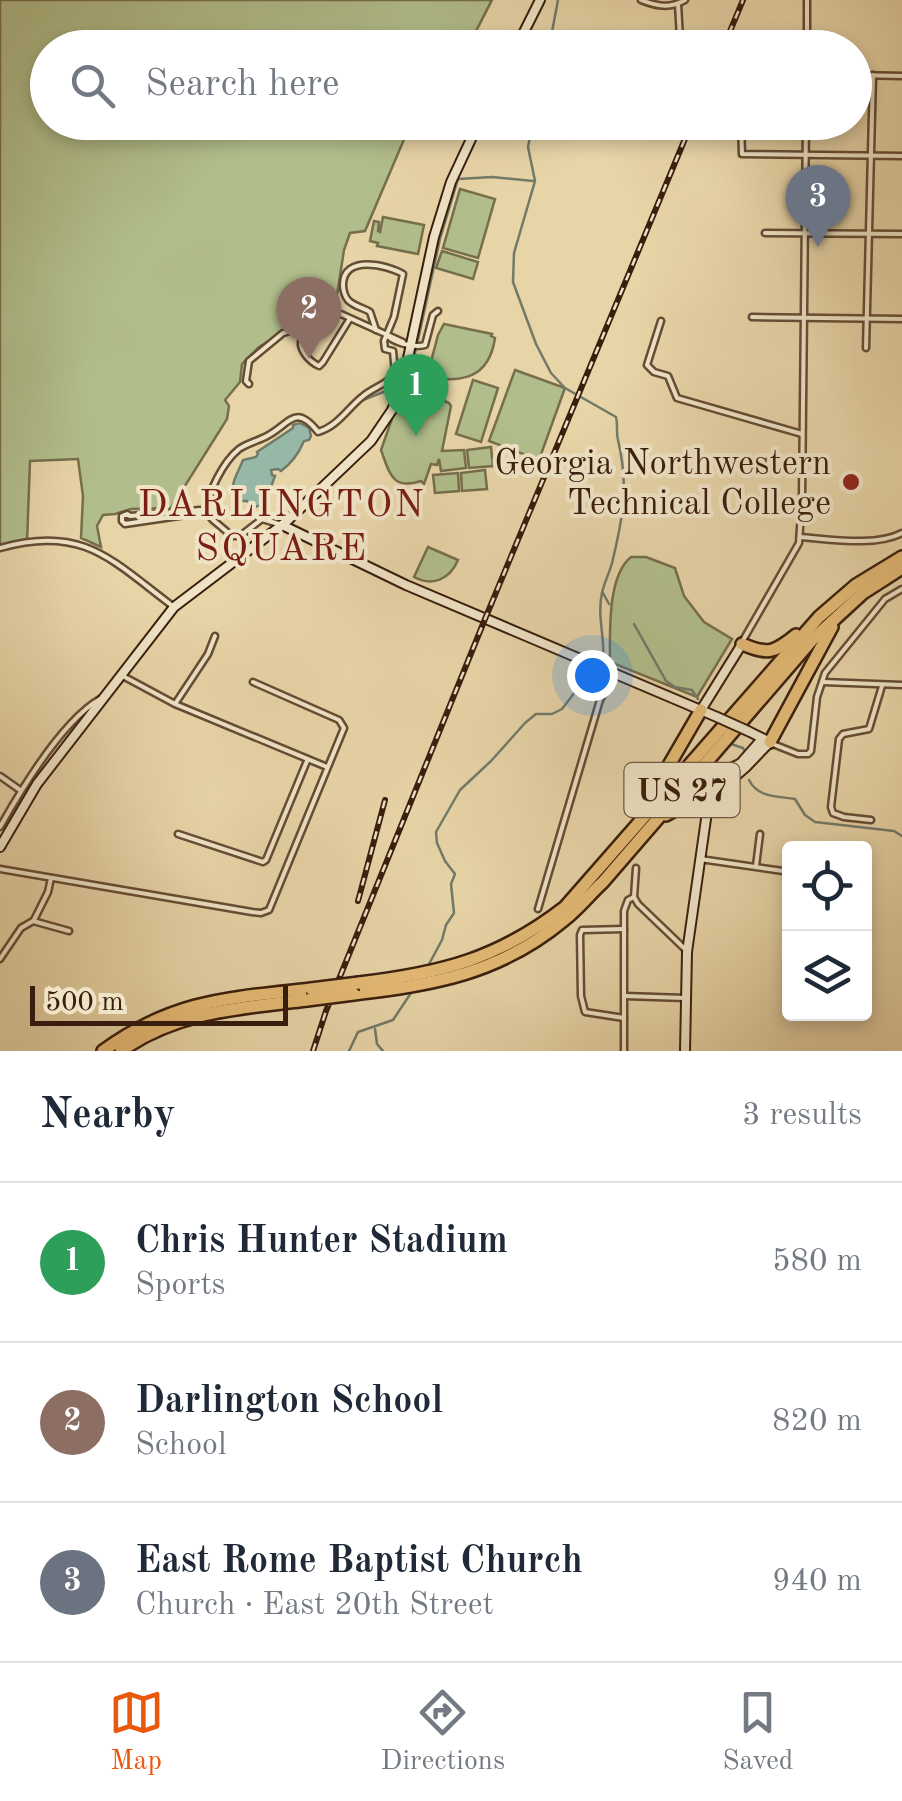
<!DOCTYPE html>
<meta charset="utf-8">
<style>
:root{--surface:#fff;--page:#f2f2f3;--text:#1f2937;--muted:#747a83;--line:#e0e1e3;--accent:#ea580c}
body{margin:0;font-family:"Old Standard TT",serif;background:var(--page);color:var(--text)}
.controls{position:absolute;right:30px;bottom:30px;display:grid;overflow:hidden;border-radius:10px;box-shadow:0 5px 15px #0003}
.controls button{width:90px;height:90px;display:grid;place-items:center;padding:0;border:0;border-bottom:2px solid var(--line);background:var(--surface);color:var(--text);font:50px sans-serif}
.scale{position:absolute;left:30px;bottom:25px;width:258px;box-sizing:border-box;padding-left:10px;border:5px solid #3a1e0d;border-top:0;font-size:28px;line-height:35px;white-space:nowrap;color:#3a1e0d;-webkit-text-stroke:8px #efe3c6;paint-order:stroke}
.you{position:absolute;left:592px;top:675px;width:35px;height:35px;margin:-25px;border:8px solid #fff;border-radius:50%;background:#1a73e8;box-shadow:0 0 0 15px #1a73e833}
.badge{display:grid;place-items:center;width:65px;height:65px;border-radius:50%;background:var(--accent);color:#fff;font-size:32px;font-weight:700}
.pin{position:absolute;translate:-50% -82px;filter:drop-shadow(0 2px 5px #0008)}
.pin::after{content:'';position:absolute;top:52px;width:35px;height:30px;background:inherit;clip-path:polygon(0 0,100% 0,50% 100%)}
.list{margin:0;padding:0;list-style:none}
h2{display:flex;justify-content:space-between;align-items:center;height:130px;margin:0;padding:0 40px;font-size:42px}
h2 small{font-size:32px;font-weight:400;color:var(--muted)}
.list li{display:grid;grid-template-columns:65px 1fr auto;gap:30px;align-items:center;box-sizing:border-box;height:160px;padding:0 40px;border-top:2px solid var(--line)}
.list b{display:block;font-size:38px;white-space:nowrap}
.list p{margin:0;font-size:32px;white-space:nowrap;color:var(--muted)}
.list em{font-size:32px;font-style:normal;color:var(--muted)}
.icon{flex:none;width:55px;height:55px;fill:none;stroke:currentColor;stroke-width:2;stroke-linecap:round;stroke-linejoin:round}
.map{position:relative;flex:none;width:902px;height:1051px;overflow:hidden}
.search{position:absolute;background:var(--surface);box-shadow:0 5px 15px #0003;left:30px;right:30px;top:30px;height:110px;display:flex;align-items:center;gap:25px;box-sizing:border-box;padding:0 35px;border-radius:55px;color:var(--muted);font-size:38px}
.sheet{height:610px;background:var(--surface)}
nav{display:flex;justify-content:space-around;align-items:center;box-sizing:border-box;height:140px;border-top:2px solid var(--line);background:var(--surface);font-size:28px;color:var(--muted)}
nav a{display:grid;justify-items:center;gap:5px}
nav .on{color:var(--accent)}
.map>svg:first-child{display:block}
</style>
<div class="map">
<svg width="902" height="1051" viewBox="0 0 902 1051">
<rect width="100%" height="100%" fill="#e7d4a7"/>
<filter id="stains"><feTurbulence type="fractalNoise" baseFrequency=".002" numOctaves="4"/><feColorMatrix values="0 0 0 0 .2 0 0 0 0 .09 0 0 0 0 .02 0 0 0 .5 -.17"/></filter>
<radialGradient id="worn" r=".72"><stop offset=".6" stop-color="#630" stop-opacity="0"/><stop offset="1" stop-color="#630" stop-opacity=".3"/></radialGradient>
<!-- green -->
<g fill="#b1be8b" stroke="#766e4c" stroke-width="2.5">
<polygon points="0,0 492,0 476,31 463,47 48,48 48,122 411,123 365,231 350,233 344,250 337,295 317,297 294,326 259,347 242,364 240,382 225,400 229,406 227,419 171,508 131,509 115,514 103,515 97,526 101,547 81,538 83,496 78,459 30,461 27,542 0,549"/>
<polygon points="460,189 495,199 478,258 443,248"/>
<polygon points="383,217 424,225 418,254 377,246 378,243 370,241 374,221 379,222 378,231 380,232"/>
<polygon points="442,251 478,262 473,279 436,268"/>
<path d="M444,324l48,10 -1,2 4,2c-6,41 -34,45 -68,39l11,-42z"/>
<polygon points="515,370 565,388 539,460 489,441"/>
<polygon points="473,380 498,388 481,442 456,434"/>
<path d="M419,386l18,5 3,8 9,4 2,3 -9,45 22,-1 2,18 -25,3 -2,-12 -2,6 -6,-1 -7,20 -3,-3c-30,10 -32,-10 -40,-31l12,-34 15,-27h9z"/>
<polygon points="491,447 493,466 469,468 467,450"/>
<polygon points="485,470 487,489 462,491 461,473"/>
<polygon points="458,473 459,491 435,493 433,475"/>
<path d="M428,547l30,13c-8,19 -25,27 -44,17z"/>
<path d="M631,557h15l29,11 9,28 20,26 28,17 -35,58 -87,-35c0,-28 -3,-86 21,-105z"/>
</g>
<!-- water -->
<path fill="#97b8a6" stroke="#727a69" stroke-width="2.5" d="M300,423l9,5 2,8 -2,4 -5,1c-5,12 -12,22 -23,30l-3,-2 -7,1 1,5 3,1c-6,14 -6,27 -22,32l-6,-7h-9c-11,-16 -1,-25 5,-41l13,-3 2,-3 -1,-2 36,-24v-3z"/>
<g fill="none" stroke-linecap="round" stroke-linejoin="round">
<!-- stream -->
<g stroke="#727a69" stroke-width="2.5">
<polyline points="549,48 558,0"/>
<polyline points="418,340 440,239 458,179 492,177 533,181"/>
<polyline points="404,392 416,349"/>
<polyline points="358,402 396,387"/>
<polyline points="603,593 609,604"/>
<polyline points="634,624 666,681 675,687 692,690 698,699"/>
<polyline points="731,744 743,748 745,752"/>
<path d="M749,780c9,18 28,16 46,19l10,16 10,7 79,9 8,5"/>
<path d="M428,966l14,-26 4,-15 8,-12 -3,-29 4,-10 -10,-13 -8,-18 -1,-11 24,-42 31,-29 34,-38 11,-9h16l10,-5 16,-21 23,-17c7,-29 -5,-51 1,-78 2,-10 7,-19 10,-30 11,-45 17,-77 6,-123 -2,-8 0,-15 -2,-23l-51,-29 -14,-15 -15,-29 -23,-62 1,-29 21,-72 -7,-34 5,-25"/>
<polyline points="375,1029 377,1044 383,1051"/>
<polyline points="349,1051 358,1032 393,1020 413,990"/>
</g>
<defs>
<g id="street">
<path d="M641,0c15,6 29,9 44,0"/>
<polyline points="677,48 680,38 678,4"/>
<polyline points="807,48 807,0"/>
<polyline points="854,75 902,76"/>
<polyline points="741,122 742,154 902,156"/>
<polyline points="765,233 902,234"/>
<path d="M327,310l-26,32c-1,9 9,20 18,24l4,-4 26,-42"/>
<polyline points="752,317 902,319"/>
<polyline points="661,321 647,365 654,372 668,376 677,398 802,434"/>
<path d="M386,334c6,9 29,14 39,11l8,-30 5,-4"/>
<polyline points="866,348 873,75"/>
<polyline points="249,384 246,381 249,361 283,333 299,329 315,311 322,309 341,314 403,342"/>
<polygon points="200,510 206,512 125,524 122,521 122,516 127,514 130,516"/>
<path d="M282,525l-20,-6 -22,17h-8l-19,-16 -7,-8c2,-20 17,-50 33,-63 8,-6 19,-8 28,-13 23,-12 28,-33 51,-4 20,-6 29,-23 44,-35 10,-9 24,-12 33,-23l-2,-23 -8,-2 -1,-8 10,-24 9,-43c-15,-9 -60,-20 -60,11 0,5 2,12 5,15 5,6 16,8 22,12l6,18"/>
<path d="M800,537c29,2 76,10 102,-4"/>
<path d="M0,548c84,-24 112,13 174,59"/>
<polyline points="742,642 799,543 802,498 806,122"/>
<polyline points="121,675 175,704 327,767"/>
<polyline points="823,682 902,685"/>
<polyline points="175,704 208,654 215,636"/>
<polyline points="773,744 798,754 808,754 811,751 817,697 825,673 885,599 902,589"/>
<polyline points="0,776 20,790"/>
<polyline points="871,820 844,817 833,813 831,807 839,739 843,734 869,729 882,686"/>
<path d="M0,827c22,-39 62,-106 100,-128"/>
<polyline points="178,834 263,862 266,860 307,761"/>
<polyline points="700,859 790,872"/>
<polyline points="756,866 760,834"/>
<polyline points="636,868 634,897 638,904 687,951"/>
<polyline points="0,869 252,912 261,913 269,910 344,728 339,720 253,682"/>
<polyline points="538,909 600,700 615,674"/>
<polyline points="34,920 48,892 51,878"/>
<polyline points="0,959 21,928 33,921 69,931"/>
<polyline points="625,996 685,998"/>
<polyline points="624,1018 585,1012 581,996 580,935 582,930 624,929"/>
<polyline points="624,1051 624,911 628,900 634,897"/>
</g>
<g id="secondary">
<polyline points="516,48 540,0"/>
<polyline points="282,525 406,585 717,717"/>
<polyline points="701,710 742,644"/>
<polyline points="707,798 713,777 741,763 762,739"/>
<polyline points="706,812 721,789 746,767 770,742 748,731"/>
<polyline points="0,847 37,784 174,607 286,522 371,441 392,410 402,386 434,237 451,182 479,122"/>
<polyline points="685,1051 687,952 707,812"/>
</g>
<g id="highway">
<path d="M742,644c26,11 32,9 54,-9"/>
<polyline points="770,742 832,627"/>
<polyline points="693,800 701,801 706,812"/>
<polyline points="640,815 701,710"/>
<polyline points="666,815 693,800 721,789"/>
<path d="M359,983c83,-10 139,-24 206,-76l254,-290 37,-32 46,-28"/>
<path d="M354,994c81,-10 145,-20 210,-74 14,-11 26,-26 39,-38l210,-243 50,-46 39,-25"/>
<path d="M103,1051c70,-51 126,-53 208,-62"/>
<path d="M121,1051c55,-40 121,-43 186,-51"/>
</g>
</defs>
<!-- street casing -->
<use href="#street" stroke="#654c34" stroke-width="9"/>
<!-- secondary casing -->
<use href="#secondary" stroke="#3a1e0d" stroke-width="12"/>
<!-- highway casing -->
<use href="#highway" stroke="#3a1e0d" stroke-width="16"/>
<!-- street -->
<use href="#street" stroke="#efe3c6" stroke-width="4"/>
<!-- secondary -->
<use href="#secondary" stroke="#efe3c6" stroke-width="8"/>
<!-- highway -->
<use href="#highway" stroke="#e4ba74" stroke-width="11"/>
<defs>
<g id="rail">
<polyline points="723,48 743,0"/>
<polyline points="358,901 385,800"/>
<polyline points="313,1051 326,1011 485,619 692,122"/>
</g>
</defs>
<!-- rail casing -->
<use href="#rail" stroke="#3a1e0d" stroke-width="6"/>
<!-- rail -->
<use href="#rail" stroke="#efe3c6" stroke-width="2.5" stroke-dasharray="8" stroke-linecap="butt"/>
<defs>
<polyline id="secondary-bridge" points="717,717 748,731"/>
<g id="highway-bridge">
<polyline points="311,989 359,983"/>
<polyline points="307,1000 354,994"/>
</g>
</defs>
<!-- secondary-bridge casing -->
<use href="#secondary-bridge" stroke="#3a1e0d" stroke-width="12" stroke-linecap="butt"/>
<!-- highway-bridge casing -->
<use href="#highway-bridge" stroke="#3a1e0d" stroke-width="16" stroke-linecap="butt"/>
<!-- secondary-bridge -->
<use href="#secondary-bridge" stroke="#efe3c6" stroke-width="8"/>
<!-- highway-bridge -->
<use href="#highway-bridge" stroke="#e4ba74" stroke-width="11"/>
</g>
<!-- markers -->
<circle fill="#8f2418" stroke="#efe3c6" stroke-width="4" cx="851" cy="482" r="10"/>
<g text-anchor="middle" stroke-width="8" stroke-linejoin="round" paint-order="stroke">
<!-- shield labels -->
<rect fill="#efe3c6" stroke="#705944" stroke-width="2.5" x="624.5" y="763" width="115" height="54" rx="8"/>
<g font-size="32" font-weight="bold" fill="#3a1e0d">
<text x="682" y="801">US 27</text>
</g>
<!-- poi labels -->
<g font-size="35" fill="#3a1e0d" stroke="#efe3c6" text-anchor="end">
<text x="831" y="474">Georgia Northwestern<tspan x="831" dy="40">Technical College</tspan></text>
</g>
<!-- neighbourhood labels -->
<g font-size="38" letter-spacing="2.5" fill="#7a1f14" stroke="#efe3c6">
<text x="282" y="516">DARLINGTON<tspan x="282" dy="44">SQUARE</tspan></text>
</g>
</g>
<rect width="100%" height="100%" filter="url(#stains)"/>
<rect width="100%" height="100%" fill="url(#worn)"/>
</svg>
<div class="controls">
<button><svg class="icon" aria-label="locate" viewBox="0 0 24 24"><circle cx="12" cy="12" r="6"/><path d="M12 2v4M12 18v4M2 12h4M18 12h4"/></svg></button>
<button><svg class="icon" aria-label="layers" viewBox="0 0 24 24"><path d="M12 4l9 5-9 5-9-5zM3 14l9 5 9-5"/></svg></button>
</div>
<div class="scale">500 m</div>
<div class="you"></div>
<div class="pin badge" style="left:416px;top:436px;background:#2e9e5b">1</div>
<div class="pin badge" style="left:309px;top:359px;background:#8d6e63">2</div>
<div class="pin badge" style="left:818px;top:247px;background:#6b7280">3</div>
<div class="search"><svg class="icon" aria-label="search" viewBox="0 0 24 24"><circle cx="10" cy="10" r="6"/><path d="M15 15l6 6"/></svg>Search here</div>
</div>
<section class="sheet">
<h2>Nearby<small>3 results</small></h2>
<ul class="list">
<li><span class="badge" style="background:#2e9e5b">1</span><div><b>Chris Hunter Stadium</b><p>Sports</p></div><em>580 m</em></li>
<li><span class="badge" style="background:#8d6e63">2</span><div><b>Darlington School</b><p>School</p></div><em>820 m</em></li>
<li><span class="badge" style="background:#6b7280">3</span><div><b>East Rome Baptist Church</b><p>Church · East 20th Street</p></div><em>940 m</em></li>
</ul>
</section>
<nav>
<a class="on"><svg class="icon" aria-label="map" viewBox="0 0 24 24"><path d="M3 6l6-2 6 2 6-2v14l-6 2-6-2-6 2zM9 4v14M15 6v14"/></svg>Map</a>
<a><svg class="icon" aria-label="directions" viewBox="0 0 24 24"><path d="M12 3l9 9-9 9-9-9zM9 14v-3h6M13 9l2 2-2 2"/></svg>Directions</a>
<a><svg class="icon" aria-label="saved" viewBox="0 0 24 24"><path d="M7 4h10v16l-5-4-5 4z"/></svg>Saved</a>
</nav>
